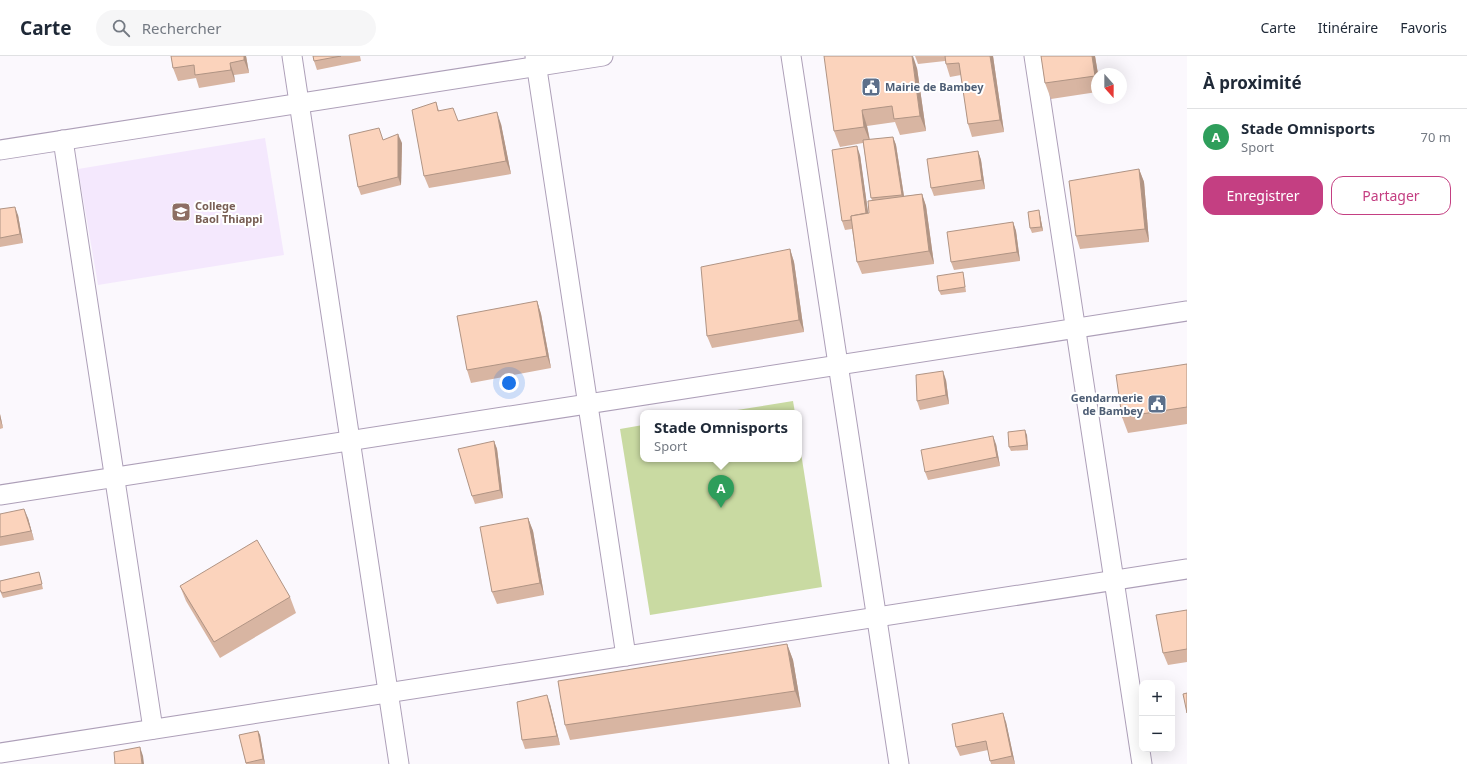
<!DOCTYPE html>
<html lang="fr">
<meta charset="utf-8">
<style>
:root{--surface:#fff;--page:#f6f6f7;--text:#1f2937;--muted:#747a83;--line:#e0e1e3;--accent:#c43f82}
body{margin:0;font-family:"Noto Sans",sans-serif;background:var(--page);color:var(--text)}
.controls{position:absolute;right:12px;bottom:12px;display:grid;overflow:hidden;border-radius:8px;box-shadow:0 4px 16px #0002}
.controls button{width:36px;height:36px;display:grid;place-items:center;padding:0;border:0;border-bottom:1px solid var(--line);background:var(--surface);color:var(--text);font:20px sans-serif}
.compass{position:absolute;left:1091px;top:12px;width:36px;height:36px;border-radius:50%;background:var(--surface);box-shadow:0 4px 16px #0002;rotate:159deg}
.you{position:absolute;left:509px;top:327px;width:14px;height:14px;margin:-10px;border:3px solid #fff;border-radius:50%;background:#1a73e8;box-shadow:0 0 0 6px #1a73e833}
.badge{display:grid;place-items:center;width:26px;height:26px;border-radius:50%;background:var(--accent);color:#fff;font-size:13px;font-weight:700}
.pin{position:absolute;translate:-50% -33px;filter:drop-shadow(0 1px 2px #0008)}
.pin::after{content:'';position:absolute;top:21px;width:14px;height:12px;background:inherit;clip-path:polygon(0 0,100% 0,50% 100%)}
.popup{position:absolute;left:640px;top:354px;width:162px;height:52px;box-sizing:border-box;display:grid;place-content:center;border-radius:8px;background:var(--surface);filter:drop-shadow(0 1px 3px #0005);font-size:13px;white-space:nowrap;color:var(--muted)}
.popup b{font-size:15px;color:var(--text)}
.popup::after{content:'';position:absolute;left:50%;top:100%;margin-left:-8px;border:8px solid transparent;border-top-color:var(--surface)}
.list{margin:0;padding:0;list-style:none}
h2{display:flex;justify-content:space-between;align-items:center;height:52px;margin:0;padding:0 16px;font-size:17px}
h2 small{font-size:13px;font-weight:400;color:var(--muted)}
.list li{display:grid;grid-template-columns:26px 1fr auto;gap:12px;align-items:center;box-sizing:border-box;height:56px;padding:0 16px;border-top:1px solid var(--line)}
.list b{display:block;font-size:15px;white-space:nowrap}
.list p{margin:0;font-size:13px;white-space:nowrap;color:var(--muted)}
.list em{font-size:13px;font-style:normal;color:var(--muted)}
.actions{display:flex;gap:8px;padding:12px 16px}
.actions a{flex:1;padding:9px 0;border:1px solid var(--accent);border-radius:12px;text-align:center;font-size:14px;color:var(--accent)}
.actions .main{background:var(--accent);color:#fff}
.icon{flex:none;width:22px;height:22px;fill:none;stroke:currentColor;stroke-width:2;stroke-linecap:round;stroke-linejoin:round}
.map{position:relative;flex:none;width:1187px;height:708px;overflow:hidden}
header{display:flex;align-items:center;gap:24px;box-sizing:border-box;height:56px;padding:0 20px;background:var(--surface);border-bottom:1px solid var(--line)}
header strong{font-size:19px}
nav{display:flex;gap:22px;margin-inline-start:auto;font-size:14px}
.search{width:280px;height:36px;background:var(--page);display:flex;align-items:center;gap:10px;box-sizing:border-box;padding:0 14px;border-radius:22px;color:var(--muted);font-size:15px}
main{display:flex}
aside{flex:1;background:var(--surface)}
.map>svg:first-child{display:block}
</style>
<header>
<strong>Carte</strong>
<div class="search"><svg class="icon" aria-label="search" viewBox="0 0 24 24"><circle cx="10" cy="10" r="6"/><path d="M15 15l6 6"/></svg>Rechercher</div>
<nav><a>Carte</a><a>Itinéraire</a><a>Favoris</a></nav>
</header>
<main>
<div class="map">
<svg width="1187" height="708" viewBox="0 0 1187 708">
<rect width="100%" height="100%" fill="#fbf8fd"/>
<!-- built -->
<polygon fill="#f4e8fd" points="265,82 284,199 98,229 78,113"/>
<!-- green -->
<g fill="#c9daa2">
<polygon points="793,345 795,357 718,357"/>
<polygon points="643,369 643,403 799,403 799,384 822,531 650,559 620,373"/>
</g>
<g fill="none" stroke-linecap="round" stroke-linejoin="round">
<defs>
<g id="minor">
<polyline points="292,0 399,708"/>
<polyline points="535,0 626,600"/>
<polyline points="791,0 899,708"/>
<polyline points="1034,0 1142,708"/>
<polyline points="63,84 153,673"/>
<polyline points="0,94 603,0"/>
<polyline points="0,439 1187,255"/>
<polyline points="0,697 1187,513"/>
</g>
</defs>
<!-- minor casing -->
<use href="#minor" stroke="#ad9fb8" stroke-width="21"/>
<!-- minor -->
<use href="#minor" stroke="#fff" stroke-width="19"/>
</g>
<!-- wall -->
<g fill="#d8b5a2">
<polygon points="171,0 246,0 249,17 234,19 235,26 199,32 196,22 178,25 173,12"/>
<polygon points="313,0 360,0 361,5 317,14 314,5"/>
<polygon points="915,0 993,0 1004,76 972,81 968,68 961,19 950,21 946,8 945,5 918,8"/>
<polygon points="1041,0 1095,0 1098,18 1097,18 1097,36 1051,43 1045,27"/>
<polygon points="917,12 926,75 900,79 895,66 867,70 870,84 893,81 896,89 904,140 922,138 926,150 934,208 862,218 857,206 852,173 845,174 842,165 860,99 868,157 869,157 872,145 863,87 840,91 834,75"/>
<polygon points="436,46 439,55 458,65 501,68 511,118 429,132 424,120"/>
<polygon points="383,84 402,87 401,129 361,139 358,131"/>
<polygon points="978,95 981,104 985,133 934,140 931,132"/>
<polygon points="1139,113 1144,126 1149,186 1080,193 1076,180"/>
<polygon points="0,153 18,159 23,187 0,191"/>
<polygon points="1040,159 1043,175 1032,177 1030,172"/>
<polygon points="1013,166 1016,175 1020,205 954,214 951,206"/>
<polygon points="790,193 794,206 804,276 712,292 707,280"/>
<polygon points="964,221 966,236 941,239 939,235"/>
<polygon points="537,245 541,258 551,312 471,327 467,314"/>
<polygon points="1187,308 1187,368 1128,377 1122,361"/>
<polygon points="946,324 949,348 920,354 917,345"/>
<polygon points="0,358 3,372 0,373"/>
<polygon points="1027,379 1028,394 1011,395 1009,391"/>
<polygon points="494,385 497,393 503,442 475,448 472,440"/>
<polygon points="996,388 1000,410 928,424 925,416"/>
<polygon points="0,458 28,462 34,484 0,490"/>
<polygon points="528,462 533,475 544,539 497,548 492,536"/>
<polygon points="39,516 43,533 3,542 0,535 0,525"/>
<polygon points="180,530 290,541 296,557 220,602 186,545"/>
<polygon points="1187,554 1187,606 1168,609 1163,597"/>
<polygon points="787,588 793,604 801,651 570,684 565,669"/>
<polygon points="550,648 560,689 525,693 522,684"/>
<polygon points="1006,666 1015,708 991,708 988,694 960,700 956,691"/>
<polygon points="258,675 260,679 265,708 246,708 239,679"/>
</g>
<!-- shaded-wall -->
<g fill="#b09484">
<polygon points="244,0 246,0 249,17 244,4"/>
<polygon points="912,0 913,0 917,12 926,75 920,60"/>
<polygon points="990,0 993,0 1004,76 1000,64"/>
<polygon points="1092,0 1095,0 1098,18 1097,18 1097,26 1095,20"/>
<polygon points="230,7 234,19 235,26 231,14"/>
<polygon points="862,54 867,70 870,86 864,71"/>
<polygon points="497,56 501,68 511,118 506,105"/>
<polygon points="398,78 402,87 401,129 398,121"/>
<polygon points="893,81 896,89 905,147 902,139"/>
<polygon points="857,90 860,99 870,170 867,162"/>
<polygon points="978,95 981,104 985,133 982,124"/>
<polygon points="1139,113 1144,126 1149,186 1145,173"/>
<polygon points="922,138 926,150 934,208 929,195"/>
<polygon points="15,151 18,159 23,187 20,178"/>
<polygon points="1039,154 1040,159 1043,175 1041,171"/>
<polygon points="1013,166 1016,175 1020,205 1017,196"/>
<polygon points="790,193 794,206 804,276 799,264"/>
<polygon points="537,245 541,258 551,312 547,300"/>
<polygon points="943,315 946,324 949,348 946,339"/>
<polygon points="0,358 3,372 0,363"/>
<polygon points="1025,374 1027,379 1028,394 1027,389"/>
<polygon points="993,380 996,388 1000,410 997,401"/>
<polygon points="494,385 497,393 503,442 500,434"/>
<polygon points="24,453 28,462 34,484 31,475"/>
<polygon points="528,462 533,475 544,539 540,527"/>
<polygon points="787,588 793,604 801,651 795,635"/>
<polygon points="547,639 550,648 560,689 557,680"/>
<polygon points="1003,657 1006,666 1015,708 1012,700"/>
<polygon points="258,675 260,679 265,708 263,703"/>
<polygon points="140,691 143,700 144,708 142,708"/>
</g>
<!-- building -->
<g fill="#fbd3bc" stroke="#b09484">
<polygon points="171,0 244,0 244,4 230,7 231,14 195,19 194,9 173,12"/>
<polygon points="313,0 341,0 314,5"/>
<polygon points="824,0 912,0 920,60 894,63 892,50 862,54 864,71 834,75"/>
<polygon points="945,0 990,0 1000,64 968,68 959,7 946,8"/>
<polygon points="1041,0 1092,0 1095,20 1045,27"/>
<polygon points="436,46 438,55 453,52 458,65 497,56 506,105 424,120 412,54"/>
<polygon points="379,72 383,84 398,78 398,121 358,131 349,79"/>
<polygon points="893,81 902,139 871,142 863,84"/>
<polygon points="857,90 866,157 851,160 851,164 842,165 832,94"/>
<polygon points="978,95 982,124 931,132 927,103"/>
<polygon points="1139,113 1145,173 1076,180 1069,125"/>
<polygon points="922,138 929,195 857,206 851,160 869,157 868,145"/>
<polygon points="15,151 20,178 0,182 0,153"/>
<polygon points="1039,154 1041,171 1030,172 1028,156"/>
<polygon points="1013,166 1017,196 951,206 947,176"/>
<polygon points="790,193 799,264 707,280 701,211"/>
<polygon points="963,216 965,231 939,235 937,220"/>
<polygon points="537,245 547,300 467,314 457,260"/>
<polygon points="1187,308 1187,351 1122,361 1116,319"/>
<polygon points="943,315 946,339 917,345 916,319"/>
<polygon points="1025,374 1027,389 1009,391 1008,376"/>
<polygon points="993,380 997,401 925,416 921,394"/>
<polygon points="494,385 500,434 472,440 458,393"/>
<polygon points="24,453 31,475 0,481 0,458"/>
<polygon points="528,462 540,527 492,536 480,471"/>
<polygon points="257,484 290,541 214,586 180,530"/>
<polygon points="39,516 42,528 2,537 0,534 0,525"/>
<polygon points="1187,554 1187,593 1163,597 1156,559"/>
<polygon points="787,588 795,635 565,669 558,625"/>
<polygon points="1187,637 1187,657 1183,638"/>
<polygon points="547,639 557,680 522,684 517,646"/>
<polygon points="1003,657 1012,700 990,705 986,685 956,691 952,668"/>
<polygon points="258,675 263,703 246,707 239,679"/>
<polygon points="140,691 142,708 115,708 114,696"/>
</g>
<!-- icons -->
<defs>
<symbol id="civic-square" viewBox="-11 -11 22 22"><rect x="-9" y="-9" width="18" height="18" rx="4" fill="#5c6f8a" stroke="#fff"/><path d="M-.6-6.5H3V-4.5H.6V-3L4-1V1h2V6H-6V1h2V-1L-.6-3ZM-1.2 2.5V6h2.4V2.5Z" fill="#fff"/></symbol>
<symbol id="school-square" viewBox="-11 -11 22 22"><rect x="-9" y="-9" width="18" height="18" rx="4" fill="#8d6e63" stroke="#fff"/><path d="M0-5L7-2L0 1L-7-2ZM-4 1L0 2.5L4 1V4Q0 6-4 4Z" fill="#fff"/></symbol>
</defs>
<g fill-rule="evenodd">
<use href="#civic-square" x="860" y="20" width="22" height="22"/>
<use href="#school-square" x="170" y="145" width="22" height="22"/>
<use href="#civic-square" x="1146" y="337" width="22" height="22"/>
</g>
<g text-anchor="middle" stroke-width="4" stroke-linejoin="round" paint-order="stroke">
<!-- service labels -->
<g font-size="11" font-weight="bold" fill="#4e5e75" stroke="#fff" text-anchor="start">
<text x="885" y="35">Mairie de Bambey</text>
<text x="1143" y="346" text-anchor="end">Gendarmerie<tspan x="1143" dy="13">de Bambey</tspan></text>
</g>
<!-- education labels -->
<g font-size="11" font-weight="bold" fill="#785e54" stroke="#fff" text-anchor="start">
<text x="195" y="154">College<tspan x="195" dy="13">Baol Thiappi</tspan></text>
</g>
</g>
</svg>
<div class="controls">
<button>+</button>
<button>−</button>
</div>
<svg class="compass" viewBox="-18 -18 36 36"><path d="M0-13l5 13h-10z" fill="#e53935"/><path d="M0 13l5-13h-10z" fill="#747a83"/></svg>
<div class="you"></div>
<div class="pin badge" style="left:721px;top:452px;background:#2e9e5b">A</div>
<div class="popup"><b>Stade Omnisports</b>Sport</div>
</div>
<aside>
<h2>À proximité<small></small></h2>
<ul class="list">
<li><span class="badge" style="background:#2e9e5b">A</span><div><b>Stade Omnisports</b><p>Sport</p></div><em>70 m</em></li>
</ul>
<div class="actions"><a class="main">Enregistrer</a><a>Partager</a></div>
</aside>
</main>
